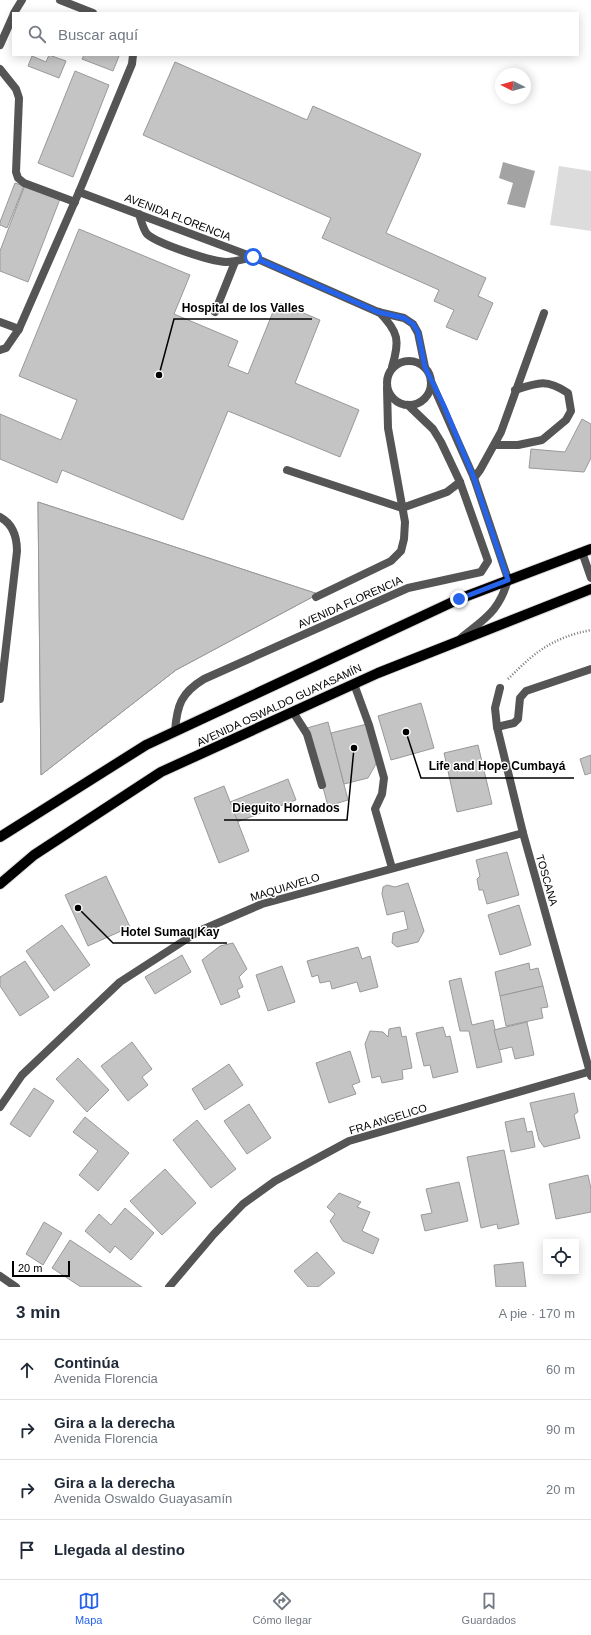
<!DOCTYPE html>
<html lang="es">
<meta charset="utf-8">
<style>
:root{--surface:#fff;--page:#f6f6f7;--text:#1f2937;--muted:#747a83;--line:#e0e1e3;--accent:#2563eb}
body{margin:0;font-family:Arial,sans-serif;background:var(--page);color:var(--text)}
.controls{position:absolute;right:12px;bottom:12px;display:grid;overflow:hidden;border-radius:0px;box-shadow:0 2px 10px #0003}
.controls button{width:36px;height:36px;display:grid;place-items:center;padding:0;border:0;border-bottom:1px solid var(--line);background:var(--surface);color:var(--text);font:20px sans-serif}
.compass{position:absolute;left:495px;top:68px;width:36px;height:36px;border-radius:50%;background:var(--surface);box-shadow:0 2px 10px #0003;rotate:276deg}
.scale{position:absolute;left:12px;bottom:10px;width:58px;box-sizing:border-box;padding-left:4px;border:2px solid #000;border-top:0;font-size:11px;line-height:14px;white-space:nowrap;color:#000;-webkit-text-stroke:3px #fff;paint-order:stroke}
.stop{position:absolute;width:12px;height:12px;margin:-9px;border:3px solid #2563eb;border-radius:50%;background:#fff}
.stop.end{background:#2563eb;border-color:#fff;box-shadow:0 1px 4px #0008}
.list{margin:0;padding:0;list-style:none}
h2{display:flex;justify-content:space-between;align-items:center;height:52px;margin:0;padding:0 16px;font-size:17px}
h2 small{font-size:13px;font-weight:400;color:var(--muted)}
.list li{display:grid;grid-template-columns:26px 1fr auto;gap:12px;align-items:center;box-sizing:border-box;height:60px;padding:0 16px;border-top:1px solid var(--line)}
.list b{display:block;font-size:15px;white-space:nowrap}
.list p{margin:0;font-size:13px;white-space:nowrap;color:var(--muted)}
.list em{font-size:13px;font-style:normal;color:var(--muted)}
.icon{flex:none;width:22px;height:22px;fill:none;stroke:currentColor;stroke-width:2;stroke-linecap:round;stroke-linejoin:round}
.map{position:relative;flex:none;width:591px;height:1287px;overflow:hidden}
.search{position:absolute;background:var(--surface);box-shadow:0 2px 10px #0003;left:12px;right:12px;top:12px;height:44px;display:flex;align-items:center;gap:10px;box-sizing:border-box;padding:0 14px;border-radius:0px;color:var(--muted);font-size:15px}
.sheet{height:292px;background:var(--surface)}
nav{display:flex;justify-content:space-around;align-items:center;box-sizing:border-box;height:56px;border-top:1px solid var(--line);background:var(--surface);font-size:11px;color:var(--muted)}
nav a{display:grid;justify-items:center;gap:2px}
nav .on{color:var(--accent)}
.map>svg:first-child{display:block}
</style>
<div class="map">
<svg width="591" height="1287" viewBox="0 0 591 1287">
<rect width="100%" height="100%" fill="#fff"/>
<!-- green -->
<polygon fill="#dcdcdc" points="559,166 591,171 591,231 550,225"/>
<!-- water -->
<polygon fill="#a3a3a3" points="503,162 535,171 525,208 507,204 513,183 499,178"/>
<!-- building -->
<g fill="#c4c4c4" stroke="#999">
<polygon points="49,55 66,61 59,78 28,66 32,56 46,62"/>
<polygon points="84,55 117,55 119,56 113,71 82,59"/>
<polygon points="175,62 307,120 313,106 421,154 386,233 486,278 478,296 493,303 477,340 446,327 454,310 434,301 439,290 322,238 331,218 143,135"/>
<polygon points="75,71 109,85 73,177 38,163"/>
<polygon points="15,183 24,186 7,228 0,225 0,222"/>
<polygon points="25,185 60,199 28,282 0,271 0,251"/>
<polygon points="79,229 190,275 174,314 238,341 228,366 248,374 277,302 320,320 295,383 359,410 340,457 228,411 183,520 62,470 57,483 0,459 0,414 61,440 77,400 19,376"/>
<polygon points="582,419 591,424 591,458 584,472 529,468 531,449 565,452"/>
<polygon points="38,502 318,594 176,670 41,775"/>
<polygon points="38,502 318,594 176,670 41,775"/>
<polygon points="421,703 434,748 391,760 378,716"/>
<polygon points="328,722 348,800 328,806 307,728"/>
<polygon points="367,724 377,762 368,778 344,784 331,733"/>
<polygon points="478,745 492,804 457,812 444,753"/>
<polygon points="591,755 591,773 585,775 580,759"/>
<polygon points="288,779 296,800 237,822 230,802"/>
<polygon points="224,786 249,851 219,863 194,798"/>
<polygon points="507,852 519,895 487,904 483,890 479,890 477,879 480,876 476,860"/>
<polygon points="106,876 130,927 88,946 65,895"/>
<polygon points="408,883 424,931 418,942 397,947 392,943 393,933 408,929 404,911 387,915 382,894 383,887 387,885 395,887"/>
<polygon points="519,905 531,945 500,955 488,915"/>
<polygon points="62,925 90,965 54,991 26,951"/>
<polygon points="233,943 247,969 239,977 243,987 237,990 240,997 221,1005 202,960 220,946"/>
<polygon points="358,947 362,959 370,956 378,987 360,992 357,982 332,989 330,981 320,983 318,975 312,977 307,961"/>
<polygon points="182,955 191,972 155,994 145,977"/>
<polygon points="25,961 49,997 20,1016 0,986 0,977"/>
<polygon points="529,963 530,970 538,968 543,986 500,996 495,972"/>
<polygon points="282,966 295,1002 268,1011 256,975"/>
<polygon points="461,978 472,1025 493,1020 502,1062 477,1068 469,1031 460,1031 449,981"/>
<polygon points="543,986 548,1007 541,1008 543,1018 506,1026 500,996"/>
<polygon points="527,1022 534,1055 515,1059 512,1047 499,1050 494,1030"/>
<polygon points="400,1027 402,1037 406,1036 412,1068 402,1070 403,1079 382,1083 380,1076 372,1078 365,1044 370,1031 383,1032 388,1037 389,1029"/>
<polygon points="443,1027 446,1037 450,1036 458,1072 433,1078 430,1065 424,1066 416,1033"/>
<polygon points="132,1042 152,1069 142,1077 148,1085 128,1101 101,1066"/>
<polygon points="350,1051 360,1082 352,1085 356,1094 329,1103 316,1063"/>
<polygon points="78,1058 109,1090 87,1112 56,1079"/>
<polygon points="229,1064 243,1085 205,1110 192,1089"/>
<polygon points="34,1088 54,1101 30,1137 10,1124"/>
<polygon points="574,1093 578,1112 574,1115 580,1138 544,1147 539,1140 530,1103"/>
<polygon points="249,1104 271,1138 247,1154 224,1121"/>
<polygon points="85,1117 129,1153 98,1191 79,1175 98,1151 73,1132"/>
<polygon points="524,1118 527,1132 532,1131 535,1147 511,1152 505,1122"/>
<polygon points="197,1120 236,1169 211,1188 173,1140"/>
<polygon points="504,1150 519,1224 498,1229 497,1224 481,1228 467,1157"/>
<polygon points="165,1169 196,1203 162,1235 130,1201"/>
<polygon points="588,1175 591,1189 591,1212 556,1219 549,1184"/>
<polygon points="459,1182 468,1221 425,1231 421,1215 432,1213 426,1189"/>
<polygon points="339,1193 361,1202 357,1207 370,1212 362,1231 379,1239 373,1254 343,1241 330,1221 335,1214 327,1207"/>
<polygon points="125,1208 154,1233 131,1260 115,1246 110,1253 85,1231 99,1214 111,1225"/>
<polygon points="44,1222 62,1233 43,1265 26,1254"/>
<polygon points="70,1240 142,1287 81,1287 52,1268"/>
<polygon points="317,1252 335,1273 318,1287 308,1287 294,1271"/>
<polygon points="523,1262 526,1287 496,1287 494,1265"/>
</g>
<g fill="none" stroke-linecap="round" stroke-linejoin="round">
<defs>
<g id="primary">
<polyline points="0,837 146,745 459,599 591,549"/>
<polyline points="0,884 34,855 161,772 378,673 591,589"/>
</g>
</defs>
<!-- primary casing -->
<use href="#primary" stroke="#dbdbdb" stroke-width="12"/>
<!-- path -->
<path stroke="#777" stroke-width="2.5" stroke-dasharray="1 2" stroke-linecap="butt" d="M508,679c28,-28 44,-41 83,-49"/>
<!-- service -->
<g stroke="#555" stroke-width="8">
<polyline points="60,0 93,13"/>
<polyline points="14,13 22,0"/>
<polyline points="0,45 13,16"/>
<polyline points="0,69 16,89 19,98 16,172 18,178 24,183 75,202"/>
<polyline points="79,192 253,257 378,312 404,318 413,324 418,333 425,367"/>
<path d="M139,214c2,6 4,15 8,20 11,10 63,27 79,28 9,0 18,-3 27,-5"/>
<polyline points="215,312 235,262"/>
<path d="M379,312c20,20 21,29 13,55"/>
<polyline points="0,322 19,329"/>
<polyline points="0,350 6,348 19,329 79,192 132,64 133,55"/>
<circle cx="409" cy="383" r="22"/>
<path d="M431,381l43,97 34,101c-8,32 -24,40 -47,59"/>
<path d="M495,445h23l24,-5 24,-20 5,-9 -3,-18c-21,-14 -29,-11 -53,-3"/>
<polyline points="287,470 402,508 447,492 460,482"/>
<polyline points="474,478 480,470 501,432 544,313"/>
<path d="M0,517c13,7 17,20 17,34l-17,148"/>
<polyline points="316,597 391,561 401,551 404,539 405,522 388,428 387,388"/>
<polyline points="354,684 369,725 384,778 382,794 375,809 392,868"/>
<polyline points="293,712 307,734 322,785"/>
<polyline points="497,727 514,723 518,719 520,698 526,691 591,669"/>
<path d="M175,731c2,-26 6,-38 29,-52l204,-91 73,-16 7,-11 -28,-79 -19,-40 -8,-13 -25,-24"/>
</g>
<!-- minor -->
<g stroke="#555" stroke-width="8">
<polyline points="582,552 591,578"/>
<polyline points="500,688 495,708 497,727 523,833 591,1076"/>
<polyline points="0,1107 22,1075 120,982 199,931 262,904 523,833"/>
<polyline points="0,1276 16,1287"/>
<polyline points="169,1287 214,1234 243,1204 275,1181 349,1141 591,1071"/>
</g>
<!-- primary -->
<use href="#primary" stroke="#000" stroke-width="10"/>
</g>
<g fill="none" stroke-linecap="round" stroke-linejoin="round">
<!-- route -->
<polyline stroke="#2563eb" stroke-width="5" points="253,257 378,312 404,318 413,324 418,332 425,367 444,406 474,478 508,580 459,599"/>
</g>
<g text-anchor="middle" stroke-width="3" stroke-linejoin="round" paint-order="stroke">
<!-- street labels -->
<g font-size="11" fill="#000" stroke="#fff">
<text transform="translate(178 217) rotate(21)" y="4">AVENIDA FLORENCIA</text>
<text transform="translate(350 602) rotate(-24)" y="4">AVENIDA FLORENCIA</text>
<text transform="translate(279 705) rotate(-25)" y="4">AVENIDA OSWALDO GUAYASAMÍN</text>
<text transform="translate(547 880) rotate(74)" y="4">TOSCANA</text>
<text transform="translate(285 887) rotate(-17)" y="4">MAQUIAVELO</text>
<text transform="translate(388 1119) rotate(-17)" y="4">FRA ANGELICO</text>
</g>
</g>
<!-- callouts -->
<path fill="none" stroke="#000" stroke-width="1.5" d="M159 375L174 319H312M406 732L421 778H574M354 748L347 820H224M78 908L113 943H227"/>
<g fill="#000" stroke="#fff" stroke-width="1.5">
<circle cx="159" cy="375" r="4"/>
<circle cx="406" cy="732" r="4"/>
<circle cx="354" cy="748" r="4"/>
<circle cx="78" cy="908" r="4"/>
</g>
<g font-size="12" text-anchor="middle" font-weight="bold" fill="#000" stroke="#fff" stroke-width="3" stroke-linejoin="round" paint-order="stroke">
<text x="243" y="312">Hospital de los Valles</text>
<text x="497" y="770">Life and Hope Cumbayá</text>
<text x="286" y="812">Dieguito Hornados</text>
<text x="170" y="936">Hotel Sumaq Kay</text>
</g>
</svg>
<div class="controls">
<button><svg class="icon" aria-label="locate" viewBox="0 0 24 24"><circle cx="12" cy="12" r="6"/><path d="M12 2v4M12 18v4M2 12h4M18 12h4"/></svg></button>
</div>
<svg class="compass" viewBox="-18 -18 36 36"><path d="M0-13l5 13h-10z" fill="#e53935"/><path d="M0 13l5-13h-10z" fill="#747a83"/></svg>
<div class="scale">20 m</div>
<div class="stop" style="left:253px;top:257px"></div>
<div class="stop end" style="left:459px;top:599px"></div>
<div class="search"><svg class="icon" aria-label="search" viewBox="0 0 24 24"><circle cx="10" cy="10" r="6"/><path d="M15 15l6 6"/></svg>Buscar aquí</div>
</div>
<section class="sheet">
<h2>3 min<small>A pie · 170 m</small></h2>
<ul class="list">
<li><svg class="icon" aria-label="ahead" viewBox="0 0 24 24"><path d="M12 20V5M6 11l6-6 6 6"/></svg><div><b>Continúa</b><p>Avenida Florencia</p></div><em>60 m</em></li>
<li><svg class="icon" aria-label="right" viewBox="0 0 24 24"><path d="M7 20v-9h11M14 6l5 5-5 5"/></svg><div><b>Gira a la derecha</b><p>Avenida Florencia</p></div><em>90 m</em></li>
<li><svg class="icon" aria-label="right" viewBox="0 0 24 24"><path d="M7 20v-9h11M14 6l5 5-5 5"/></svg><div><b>Gira a la derecha</b><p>Avenida Oswaldo Guayasamín</p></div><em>20 m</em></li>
<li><svg class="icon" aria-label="arrive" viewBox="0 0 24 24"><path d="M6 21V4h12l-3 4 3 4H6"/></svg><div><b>Llegada al destino</b></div></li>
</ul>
</section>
<nav>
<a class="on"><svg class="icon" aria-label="map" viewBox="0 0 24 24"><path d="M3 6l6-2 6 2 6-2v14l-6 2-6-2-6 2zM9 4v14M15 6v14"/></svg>Mapa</a>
<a><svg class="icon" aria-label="directions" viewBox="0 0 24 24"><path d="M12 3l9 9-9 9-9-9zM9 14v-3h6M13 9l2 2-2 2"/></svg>Cómo llegar</a>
<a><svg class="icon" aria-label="saved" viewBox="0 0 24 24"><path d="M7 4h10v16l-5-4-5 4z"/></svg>Guardados</a>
</nav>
